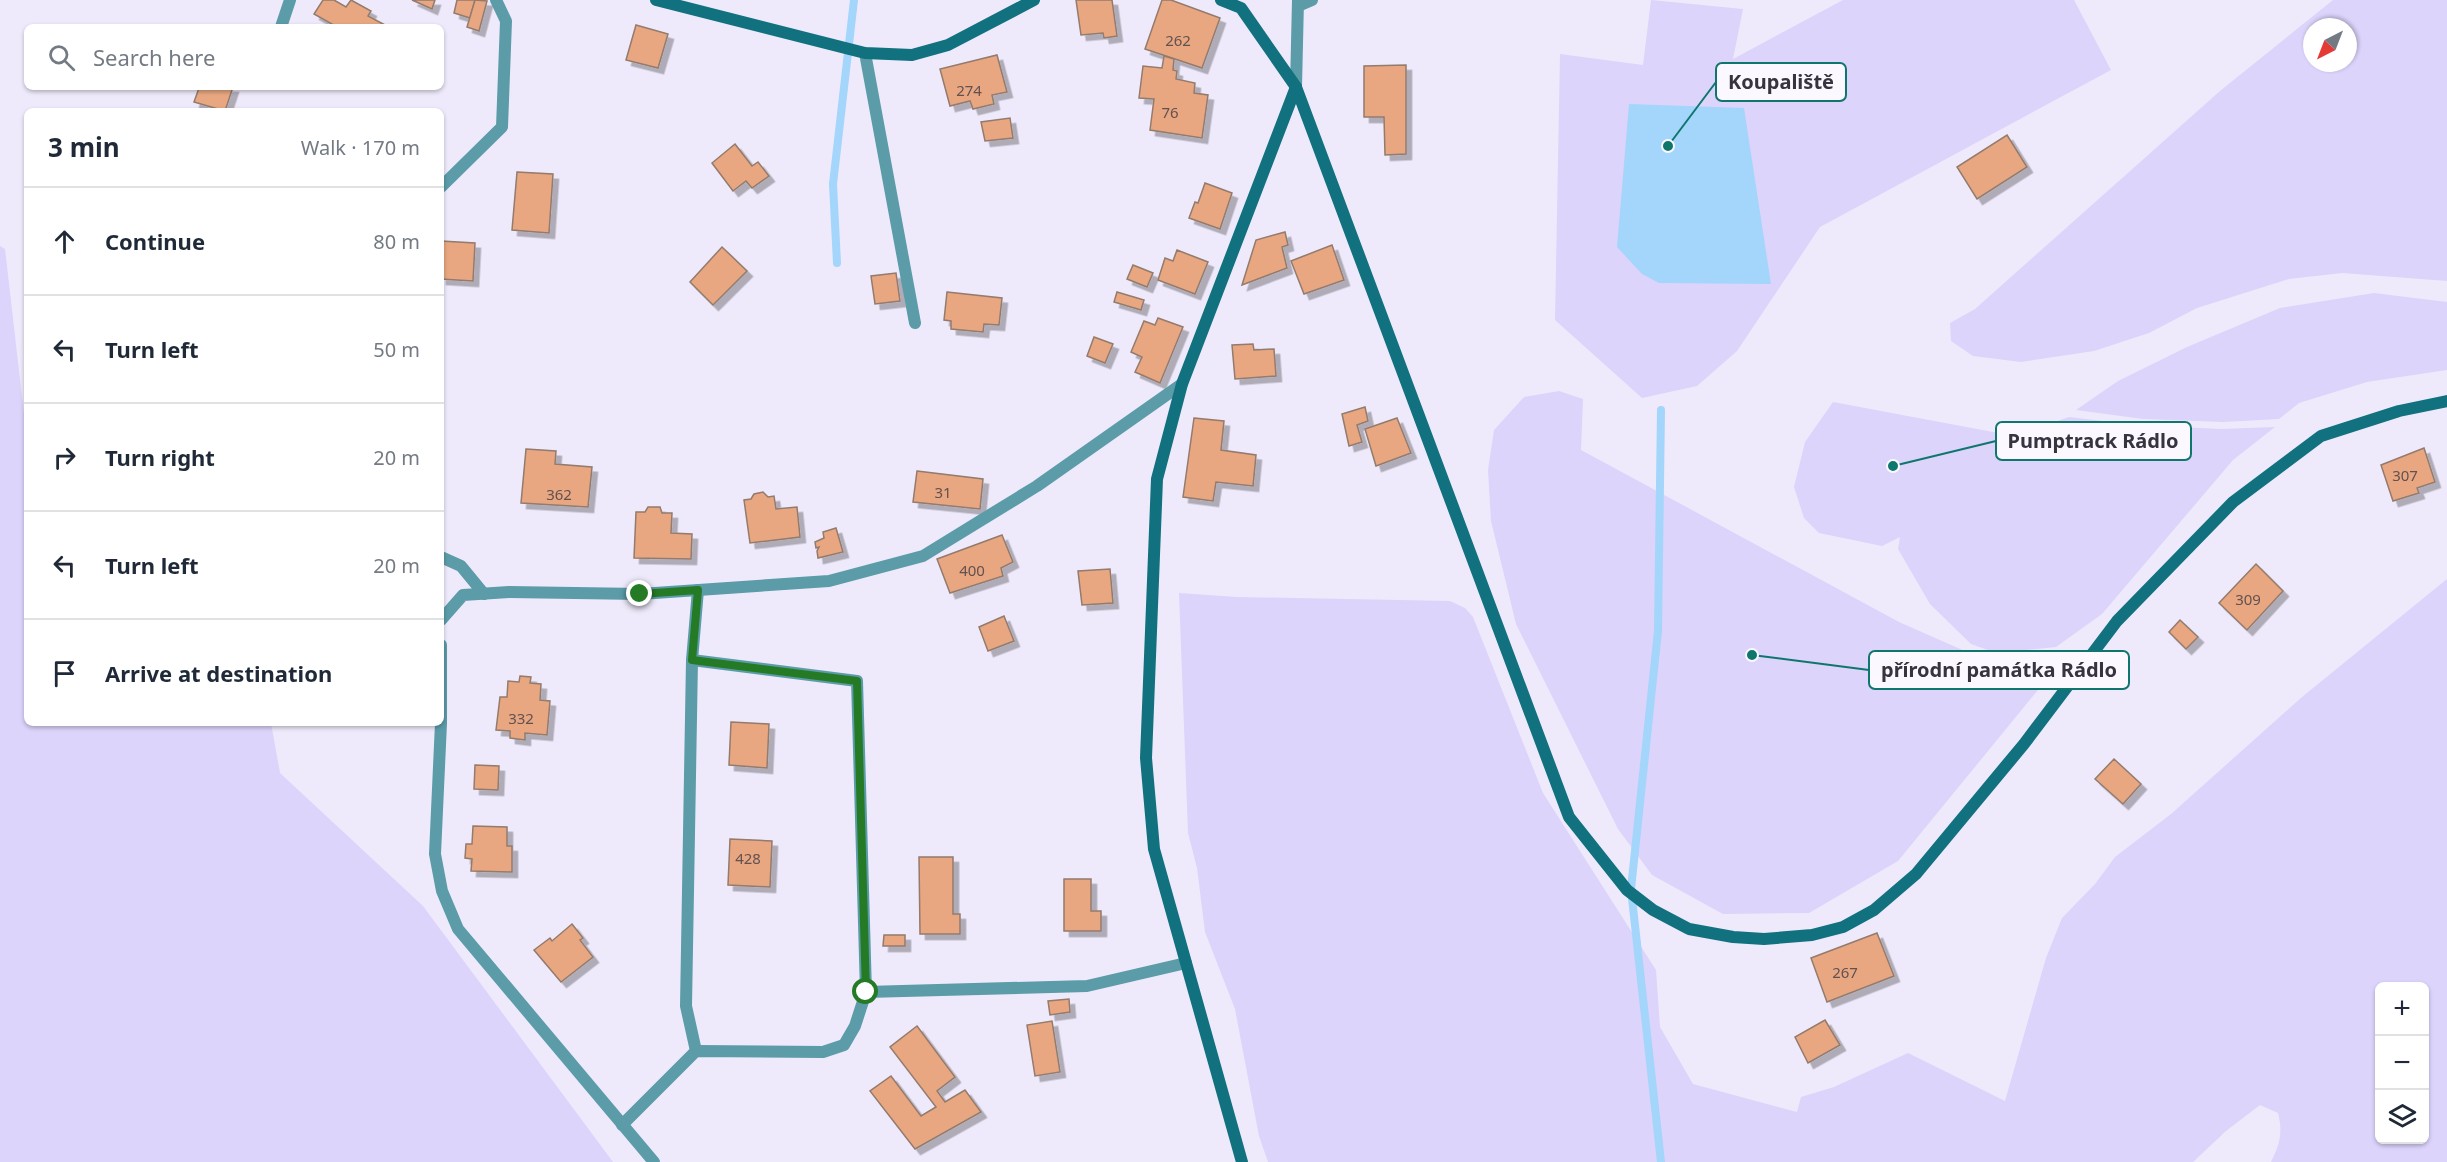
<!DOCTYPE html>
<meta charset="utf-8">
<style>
:root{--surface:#fff;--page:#f6f6f7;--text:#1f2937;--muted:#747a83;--line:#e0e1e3}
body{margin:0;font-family:"Noto Sans",sans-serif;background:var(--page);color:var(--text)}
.controls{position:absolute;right:18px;bottom:18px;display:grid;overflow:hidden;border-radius:9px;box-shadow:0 2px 4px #0004}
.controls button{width:54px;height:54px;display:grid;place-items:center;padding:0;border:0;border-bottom:2px solid var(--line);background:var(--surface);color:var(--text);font:30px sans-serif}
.compass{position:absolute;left:2303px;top:18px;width:54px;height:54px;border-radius:50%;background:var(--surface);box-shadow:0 2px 4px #0004;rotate:222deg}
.stop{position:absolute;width:18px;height:18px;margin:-14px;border:4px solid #257a26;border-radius:50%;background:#fff}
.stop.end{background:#257a26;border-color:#fff;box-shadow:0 2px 6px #0008}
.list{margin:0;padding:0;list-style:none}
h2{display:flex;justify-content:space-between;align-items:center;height:78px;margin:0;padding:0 24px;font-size:26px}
h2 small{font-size:20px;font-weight:400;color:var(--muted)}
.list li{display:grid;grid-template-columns:39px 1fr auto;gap:18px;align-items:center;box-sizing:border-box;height:108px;padding:0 24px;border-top:2px solid var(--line)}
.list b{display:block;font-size:22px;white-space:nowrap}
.list em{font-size:20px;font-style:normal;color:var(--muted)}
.icon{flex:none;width:33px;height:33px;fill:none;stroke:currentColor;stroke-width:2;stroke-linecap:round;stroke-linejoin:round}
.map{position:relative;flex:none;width:2447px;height:1162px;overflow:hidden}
.search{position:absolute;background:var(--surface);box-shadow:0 2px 4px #0004;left:24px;top:24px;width:420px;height:66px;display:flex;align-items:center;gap:15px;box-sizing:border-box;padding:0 21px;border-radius:9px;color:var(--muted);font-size:22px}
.panel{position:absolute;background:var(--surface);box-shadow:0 2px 4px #0004;left:24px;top:108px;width:420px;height:618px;border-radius:9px}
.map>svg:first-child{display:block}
</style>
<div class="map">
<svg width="2447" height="1162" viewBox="0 0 2447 1162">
<defs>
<filter id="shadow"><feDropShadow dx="5.5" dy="5.5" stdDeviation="0" flood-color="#0004"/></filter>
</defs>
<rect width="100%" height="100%" fill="#eeeafb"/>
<!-- green -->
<g fill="#dcd4fb" fill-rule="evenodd">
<polygon points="1651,0 1743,9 1733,59 1843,0 2074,0 2111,70 1820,227 1737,351 1697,386 1642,398 1555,320 1560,54 1643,65"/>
<path d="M2333,0h114v281l-105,-8 -53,6 -92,29 -48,25 -55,18 -73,11 -48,-6 -22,-15 -1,-18 25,-14 245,-218zM2312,27h36v36h-36z"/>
<polygon points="0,246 5,249 27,440 27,723 271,723 280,773 423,906 613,1162 0,1162"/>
<polygon points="2374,293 2447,302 2447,370 2367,382 2299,403 2279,419 2223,422 2143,419 2076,410 2118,381 2187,347 2280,308"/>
<polygon points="1559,391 1583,399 1581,450 1899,622 2042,685 1898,861 1809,913 1723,914 1652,875 1618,829 1516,624 1491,521 1488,470 1494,430 1524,397"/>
<polygon points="1833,402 2009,435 2012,443 2029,431 2069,417 2136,425 2221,429 2275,427 2233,460 2102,614 2056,647 1996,653 1971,644 1930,604 1898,549 1900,537 1882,546 1819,533 1804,518 1794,487 1805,442"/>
<path d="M2447,579v583h-176c9,-18 12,-30 7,-49l-18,-8 -34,26 -33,31h-925l-9,-26 -24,-127 -30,-77 -8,-64 -9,-35 -9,-240 58,4 213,4 15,7 8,9 70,176 113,177 4,57 33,57 104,28 4,-15 33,-10 74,-34 97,48 41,-143 16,-40 33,-34 20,-27 56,-43 131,-117zM2380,986h44v154h-44z"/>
</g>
<!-- water -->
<polygon fill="#a4d5fb" points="1629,104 1744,108 1771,284 1659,283 1642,274 1617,247"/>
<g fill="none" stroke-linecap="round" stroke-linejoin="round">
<!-- stream -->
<g stroke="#a4d5fb" stroke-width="8">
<polyline points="837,263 833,184 854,0"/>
<polyline points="1631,889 1658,631 1661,410"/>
<polyline points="1632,898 1661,1162"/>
</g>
</g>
<!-- building -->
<g fill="#e8a781" stroke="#937b6d" stroke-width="1.5" filter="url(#shadow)">
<polygon points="323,0 334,0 346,7 351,0 371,11 368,16 385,25 383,27 337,27 314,14"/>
<polygon points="412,0 435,0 432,9"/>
<polygon points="457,0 475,0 470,18 454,13"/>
<polygon points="475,0 487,1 479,31 467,27"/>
<polygon points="1076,0 1112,0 1117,36 1104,38 1103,33 1081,35"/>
<polygon points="1162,0 1171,0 1220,18 1202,68 1145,49"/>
<polygon points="636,25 668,34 658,68 626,60"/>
<polygon points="997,55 1007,92 992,95 994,104 973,109 970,101 950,106 940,69"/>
<polygon points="1164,56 1174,59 1173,70 1177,71 1176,79 1195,83 1194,93 1208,95 1202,138 1150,130 1154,99 1139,98 1143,66 1162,68"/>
<polygon points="1406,65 1406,154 1385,155 1384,117 1364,117 1364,66"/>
<polygon points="195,87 233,87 225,111 194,102 199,88"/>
<polygon points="1010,118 1013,138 985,141 981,122"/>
<polygon points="2007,135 2027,167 1977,199 1957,167"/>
<polygon points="735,144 752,166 758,162 769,176 752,188 746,181 733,191 712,163"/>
<polygon points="517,172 553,174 549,233 512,230"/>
<polygon points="1205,183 1232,193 1220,229 1189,218 1195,202 1198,203"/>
<polygon points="1285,232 1288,245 1282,247 1287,268 1242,285 1256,240"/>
<polygon points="441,241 475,243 473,281 441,279"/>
<polygon points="1332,245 1344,280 1304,294 1291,261"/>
<polygon points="722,247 747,271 713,305 690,282"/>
<polygon points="1177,250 1208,262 1195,294 1158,280 1165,258 1173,261"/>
<polygon points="1133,265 1153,273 1147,287 1127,279"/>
<polygon points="896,273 900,301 875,304 871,276"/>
<polygon points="947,292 1002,298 999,325 984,324 983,332 951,329 951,321 944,320"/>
<polygon points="1117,292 1144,300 1141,310 1114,302"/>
<polygon points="1158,318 1183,327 1160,383 1135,372 1142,357 1131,352 1144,321 1155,325"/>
<polygon points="1094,337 1113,344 1105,363 1087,356"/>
<polygon points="1253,344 1254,350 1274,349 1276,376 1235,379 1232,345"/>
<polygon points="1365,407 1368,421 1357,425 1362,442 1349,446 1342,414"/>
<polygon points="1194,418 1224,421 1221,450 1256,455 1253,486 1216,482 1213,501 1183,497"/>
<polygon points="1397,418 1411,453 1376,466 1365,429"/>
<polygon points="2424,448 2435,482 2417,488 2419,493 2393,501 2381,465"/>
<polygon points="526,449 556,451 555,464 592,467 588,507 521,503"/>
<polygon points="917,471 983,479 980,509 913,502"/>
<polygon points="763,492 768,497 774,496 776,509 797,507 800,537 750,543 744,500 751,499 754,494"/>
<polygon points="648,507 660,507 662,513 672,513 671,533 692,534 691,559 634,558 636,512 645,512"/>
<polygon points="836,528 843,552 818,558 817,551 819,547 816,548 815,542 824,538 823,532"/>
<polygon points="1002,535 1013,562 1001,568 1003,576 950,593 937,559"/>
<polygon points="2256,564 2283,591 2247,630 2219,603"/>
<polygon points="1110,569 1113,603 1082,605 1078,571"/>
<polygon points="1004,616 1014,641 988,651 979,627"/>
<polygon points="2180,620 2198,637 2186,649 2169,632"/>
<polygon points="520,676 531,677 530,683 541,684 540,700 550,701 547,735 525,733 525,740 510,738 510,731 496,730 500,697 507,697 508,681 519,682"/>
<polygon points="731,722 769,724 767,768 729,765"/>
<polygon points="2114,759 2141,784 2123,804 2095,779"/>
<polygon points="475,765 499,766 498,790 474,789"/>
<polygon points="473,826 507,827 507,846 512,846 512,872 471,871 472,859 465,858 466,844 472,844"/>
<polygon points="730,839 772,841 770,887 728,885"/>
<polygon points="919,857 953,857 953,914 960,914 960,934 920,934"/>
<polygon points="1064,879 1091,879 1091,911 1101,911 1101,931 1064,931"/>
<polygon points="572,924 583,938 580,940 593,957 561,982 534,950 550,938 552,941"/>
<polygon points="1877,933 1894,976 1827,1002 1811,958"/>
<polygon points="884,935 905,935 905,946 883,946"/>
<polygon points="1069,999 1070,1012 1050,1015 1048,1001"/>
<polygon points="1825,1020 1840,1045 1808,1063 1795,1037"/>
<polygon points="1052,1021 1060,1072 1035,1076 1027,1025"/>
<polygon points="917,1026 955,1077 937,1091 945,1102 965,1090 981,1112 915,1149 870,1091 891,1076 921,1116 936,1107 890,1047"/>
</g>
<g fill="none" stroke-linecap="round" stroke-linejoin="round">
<!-- lane -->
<polyline stroke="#5b9ca8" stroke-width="12" points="281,27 290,0"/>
<!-- street -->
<g stroke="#5b9ca8" stroke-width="12">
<polyline points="1298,6 1312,0"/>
<polyline points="865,53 915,323"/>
<polyline points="1296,87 1298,0"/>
<polyline points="441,187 502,127 506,21 496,0"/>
<polyline points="441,557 461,566 484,594"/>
<polyline points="441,620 463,595 509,592 640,594 829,581 923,556 1037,486 1182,384"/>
<polyline points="441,645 441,722"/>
<polyline points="441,723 435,854 442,891 458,929 654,1162"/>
<polyline points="866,992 1087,986 1186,963"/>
<polyline points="696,1051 686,1006 692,660 698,590"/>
<polyline points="622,1125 696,1051 823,1052 844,1045 855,1026 866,992 857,681 692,660"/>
</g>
<!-- secondary -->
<g stroke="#12717f" stroke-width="12">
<polyline points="656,0 865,53 912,55 948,45 1034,0"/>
<polyline points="1221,0 1241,8 1296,87 1569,817 1627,890 1653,910 1689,929 1733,937 1764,939 1812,935 1843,927 1874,910 1916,874 2024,744 2117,621 2233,502 2321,436 2399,411 2447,401"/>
<polyline points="1242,1162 1154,849 1146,758 1157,479 1182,384 1296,87"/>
</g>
</g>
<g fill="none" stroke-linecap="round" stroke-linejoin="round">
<!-- route -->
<polyline stroke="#257a26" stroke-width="8" points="640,594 698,590 692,660 857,681 866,992"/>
</g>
<g text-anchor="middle" stroke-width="6" stroke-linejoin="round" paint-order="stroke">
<!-- number labels -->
<g font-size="15" fill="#635150">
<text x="1178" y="46">262</text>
<text x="969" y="96">274</text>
<text x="1170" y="118">76</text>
<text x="2405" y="481">307</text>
<text x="943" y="498">31</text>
<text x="559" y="500">362</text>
<text x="972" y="576">400</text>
<text x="2248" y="605">309</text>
<text x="521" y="724">332</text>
<text x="748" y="864">428</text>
<text x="1845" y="978">267</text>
</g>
</g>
<!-- callouts -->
<path fill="none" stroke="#0f766e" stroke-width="2" d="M1668 146L1716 82M1893 466L1996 441M1752 655L1869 670"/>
<g fill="#0f766e" stroke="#fbf9ff" stroke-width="2">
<circle cx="1668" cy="146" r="6"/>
<circle cx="1893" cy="466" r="6"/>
<circle cx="1752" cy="655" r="6"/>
</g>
<g fill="#fbf9ff" stroke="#0f766e" stroke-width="2">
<rect x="1716" y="63" width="130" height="38" rx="6"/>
<rect x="1996" y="422" width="195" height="38" rx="6"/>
<rect x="1869" y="651" width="260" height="38" rx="6"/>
</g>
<g font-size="20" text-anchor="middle" font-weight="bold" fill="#37343f">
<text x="1781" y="89">Koupaliště</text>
<text x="2093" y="448">Pumptrack Rádlo</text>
<text x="1999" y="677">přírodní památka Rádlo</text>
</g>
</svg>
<div class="controls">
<button>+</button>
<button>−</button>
<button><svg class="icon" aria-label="layers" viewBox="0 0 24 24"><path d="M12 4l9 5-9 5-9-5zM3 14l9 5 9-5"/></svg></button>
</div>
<svg class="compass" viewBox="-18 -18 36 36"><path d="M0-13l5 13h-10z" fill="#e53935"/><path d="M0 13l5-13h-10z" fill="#747a83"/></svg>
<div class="stop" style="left:866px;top:992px"></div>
<div class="stop end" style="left:640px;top:594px"></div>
<div class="search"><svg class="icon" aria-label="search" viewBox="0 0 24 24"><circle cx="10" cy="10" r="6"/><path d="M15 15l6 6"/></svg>Search here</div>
<section class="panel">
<h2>3 min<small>Walk · 170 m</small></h2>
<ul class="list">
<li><svg class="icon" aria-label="ahead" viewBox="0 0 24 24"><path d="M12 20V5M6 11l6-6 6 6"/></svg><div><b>Continue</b></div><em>80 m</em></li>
<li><svg class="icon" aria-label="left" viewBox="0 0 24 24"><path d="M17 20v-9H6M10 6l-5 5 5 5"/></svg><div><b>Turn left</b></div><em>50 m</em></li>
<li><svg class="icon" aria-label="right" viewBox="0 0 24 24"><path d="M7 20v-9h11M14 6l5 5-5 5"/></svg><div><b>Turn right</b></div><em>20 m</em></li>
<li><svg class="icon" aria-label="left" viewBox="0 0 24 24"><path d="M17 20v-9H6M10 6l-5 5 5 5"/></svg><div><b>Turn left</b></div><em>20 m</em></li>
<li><svg class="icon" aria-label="arrive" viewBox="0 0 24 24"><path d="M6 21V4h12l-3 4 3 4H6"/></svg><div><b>Arrive at destination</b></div></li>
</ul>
</section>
</div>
